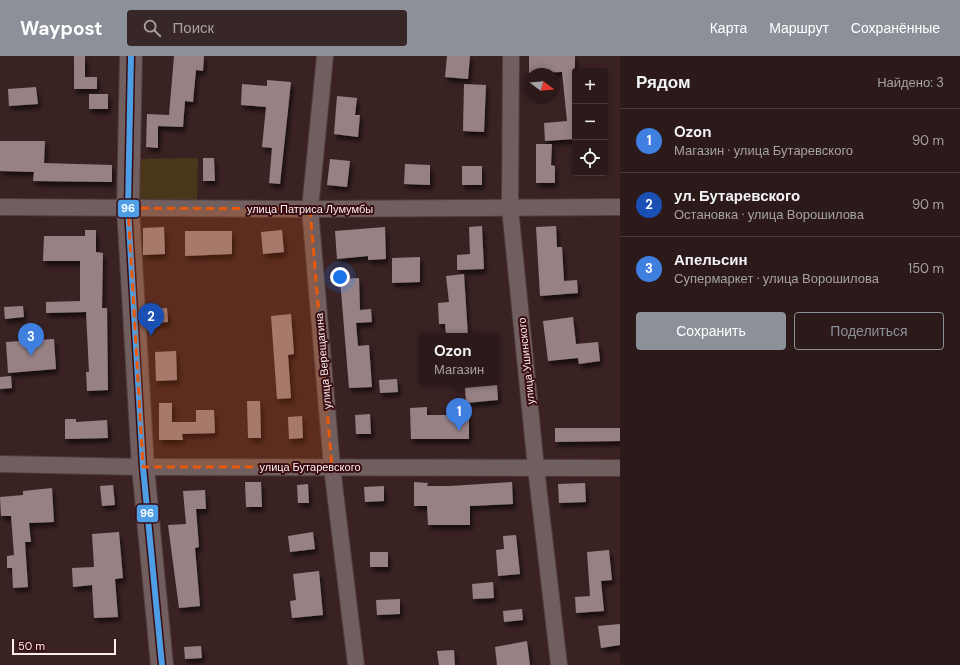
<!DOCTYPE html>
<html lang="ru">
<meta charset="utf-8">
<style>
:root{--surface:#2c1a1a;--page:#382727;--text:#f1f3f6;--muted:#a6a1a2;--line:#483839;--accent:#8c9099}
body{margin:0;font-family:"DM Sans",sans-serif;background:var(--page);color:var(--text)}
.controls{position:absolute;right:12px;top:12px;display:grid;overflow:hidden;border-radius:4px;box-shadow:0 2px 6px #0003}
.controls button{width:36px;height:36px;display:grid;place-items:center;padding:0;border:0;border-bottom:1px solid var(--line);background:var(--surface);color:var(--text);font:20px sans-serif}
.compass{position:absolute;left:524px;top:12px;width:36px;height:36px;border-radius:50%;background:var(--surface);box-shadow:0 2px 6px #0003;rotate:106deg}
.scale{position:absolute;left:12px;bottom:10px;width:104px;box-sizing:border-box;padding-left:4px;border:2px solid #fbeded;border-top:0;font-size:11px;line-height:14px;white-space:nowrap;color:#fbeded;-webkit-text-stroke:3px #390c11;paint-order:stroke}
.you{position:absolute;left:340px;top:221px;width:14px;height:14px;margin:-10px;border:3px solid #fff;border-radius:50%;background:#1a73e8;box-shadow:0 0 0 6px #1a73e833}
.badge{display:grid;place-items:center;width:26px;height:26px;border-radius:50%;background:var(--accent);color:#fff;font-size:13px;font-weight:700}
.pin{position:absolute;translate:-50% -33px;filter:drop-shadow(0 1px 2px #0008)}
.pin::after{content:'';position:absolute;top:21px;width:14px;height:12px;background:inherit;clip-path:polygon(0 0,100% 0,50% 100%)}
.popup{position:absolute;left:419px;top:277px;width:80px;height:52px;box-sizing:border-box;display:grid;place-content:center;border-radius:4px;background:var(--surface);filter:drop-shadow(0 1px 3px #0005);font-size:13px;white-space:nowrap;color:var(--muted)}
.popup b{font-size:15px;color:var(--text)}
.popup::after{content:'';position:absolute;left:50%;top:100%;margin-left:-8px;border:8px solid transparent;border-top-color:var(--surface)}
.list{margin:0;padding:0;list-style:none}
h2{display:flex;justify-content:space-between;align-items:center;height:52px;margin:0;padding:0 16px;font-size:17px}
h2 small{font-size:13px;font-weight:400;color:var(--muted)}
.list li{display:grid;grid-template-columns:26px 1fr auto;gap:12px;align-items:center;box-sizing:border-box;height:64px;padding:0 16px;border-top:1px solid var(--line)}
.list b{display:block;font-size:15px;white-space:nowrap}
.list p{margin:0;font-size:13px;white-space:nowrap;color:var(--muted)}
.list em{font-size:13px;font-style:normal;color:var(--muted)}
.actions{display:flex;gap:8px;padding:12px 16px}
.actions a{flex:1;padding:9px 0;border:1px solid var(--accent);border-radius:4px;text-align:center;font-size:14px;color:var(--accent)}
.actions .main{background:var(--accent);color:#fff}
.icon{flex:none;width:22px;height:22px;fill:none;stroke:currentColor;stroke-width:2;stroke-linecap:round;stroke-linejoin:round}
.map{position:relative;flex:none;width:620px;height:609px;overflow:hidden}
header{display:flex;align-items:center;gap:24px;box-sizing:border-box;height:56px;padding:0 20px;background:var(--accent);color:#fff}
header strong{font-size:19px}
nav{display:flex;gap:22px;margin-inline-start:auto;font-size:14px}
.search{width:280px;height:36px;background:var(--page);display:flex;align-items:center;gap:10px;box-sizing:border-box;padding:0 14px;border-radius:4px;color:var(--muted);font-size:15px}
main{display:flex}
aside{flex:1;background:var(--surface)}
.map>svg:first-child{display:block}
</style>
<header>
<strong>Waypost</strong>
<div class="search"><svg class="icon" aria-label="search" viewBox="0 0 24 24"><circle cx="10" cy="10" r="6"/><path d="M15 15l6 6"/></svg>Поиск</div>
<nav><a>Карта</a><a>Маршрут</a><a>Сохранённые</a></nav>
</header>
<main>
<div class="map">
<svg width="620" height="609" viewBox="0 0 620 609">
<defs>
<filter id="shadow"><feDropShadow dx="2.5" dy="4.5" stdDeviation="2" flood-color="#0009"/></filter>
</defs>
<rect width="100%" height="100%" fill="#3a2223"/>
<!-- green -->
<polygon fill="#4a3619" points="198,102 197,144 138,143 138,103"/>
<!-- building -->
<g fill="#978184" filter="url(#shadow)">
<polygon points="74,0 85,0 85,21 97,21 97,33 74,33"/>
<polygon points="174,0 204,0 203,15 196,14 193,46 185,45 183,71 158,70 158,92 146,91 147,58 169,59"/>
<polygon points="447,0 470,0 468,23 445,21"/>
<polygon points="529,0 575,0 575,83 545,85 544,67 567,65 562,16 529,17"/>
<polygon points="267,24 291,26 280,128 269,127 272,92 262,91 266,51 241,49 242,28 267,30"/>
<polygon points="464,28 486,29 484,76 463,75"/>
<polygon points="36,31 38,48 9,50 8,33"/>
<rect x="89" y="38" width="19" height="15"/>
<polygon points="337,40 357,42 355,59 360,59 358,81 334,78"/>
<polygon points="0,85 45,85 44,107 112,109 112,126 33,125 34,116 0,115"/>
<polygon points="536,88 552,88 551,109 555,110 555,127 536,127"/>
<polygon points="203,102 214,102 215,125 203,125"/>
<polygon points="330,103 350,105 347,131 327,129"/>
<polygon points="405,108 430,109 430,129 404,128"/>
<rect x="462" y="110" width="20" height="19"/>
<polygon points="482,170 484,213 457,214 457,199 470,198 469,171"/>
<polygon points="556,170 557,191 562,191 564,225 577,224 578,237 540,240 536,171"/>
<polygon points="164,171 165,198 143,199 143,172"/>
<polygon points="385,171 386,203 368,204 368,200 337,203 335,175"/>
<polygon points="85,174 96,174 96,196 103,197 102,252 107,252 108,334 87,335 86,316 89,316 86,256 46,257 46,246 80,245 80,205 43,205 44,180 85,180"/>
<polygon points="282,174 284,196 263,198 261,176"/>
<polygon points="185,175 232,175 232,198 185,200"/>
<polygon points="420,201 420,226 392,227 392,202"/>
<polygon points="464,218 468,280 446,280 445,268 439,268 438,247 449,246 446,220"/>
<polygon points="359,222 360,254 371,253 372,266 356,267 358,290 369,289 372,331 349,332 340,223"/>
<polygon points="23,250 24,261 5,263 4,251"/>
<polygon points="167,252 168,266 150,267 149,253"/>
<polygon points="291,258 294,298 288,299 291,342 277,343 271,260"/>
<polygon points="573,261 576,288 598,286 600,305 579,308 578,302 548,305 543,265"/>
<polygon points="54,283 56,313 8,317 6,286"/>
<polygon points="176,295 177,324 156,325 155,296"/>
<polygon points="11,320 12,332 0,333 0,321"/>
<polygon points="397,323 398,336 380,337 379,324"/>
<polygon points="497,329 498,344 466,347 465,332"/>
<polygon points="247,345 260,345 261,382 248,382"/>
<polygon points="159,347 172,347 172,366 196,366 196,354 214,354 215,377 182,378 183,384 159,384"/>
<polygon points="427,351 427,359 469,359 469,383 411,383 410,352"/>
<polygon points="370,358 371,378 356,378 355,359"/>
<polygon points="302,360 303,382 289,383 288,361"/>
<polygon points="65,363 76,363 76,366 107,364 108,382 65,383"/>
<polygon points="555,372 620,372 620,385 555,386"/>
<polygon points="245,426 261,426 262,451 246,451"/>
<polygon points="414,426 428,427 427,430 450,430 512,426 513,448 470,450 470,469 428,469 427,450 414,450"/>
<polygon points="585,427 586,446 559,447 558,428"/>
<polygon points="308,428 309,447 298,447 297,429"/>
<polygon points="113,429 115,449 102,450 100,430"/>
<polygon points="384,430 384,445 365,446 364,431"/>
<polygon points="52,432 54,466 29,467 31,486 25,486 28,531 13,532 12,512 7,512 7,500 14,499 11,460 1,460 0,441 23,439 23,435"/>
<polygon points="205,434 206,453 196,453 199,491 195,492 200,550 179,552 168,469 186,468 183,435"/>
<polygon points="119,476 123,522 115,523 118,561 94,562 92,529 73,531 72,512 94,511 92,478"/>
<polygon points="313,476 315,493 290,496 288,480"/>
<polygon points="516,479 520,518 498,520 496,494 504,493 503,480"/>
<polygon points="609,494 612,524 601,525 604,555 576,557 575,541 590,540 587,496"/>
<rect x="370" y="496" width="18" height="15"/>
<polygon points="319,515 323,559 292,562 290,545 296,544 293,518"/>
<polygon points="493,526 494,542 473,543 472,528"/>
<polygon points="400,543 400,558 377,559 376,544"/>
<polygon points="522,553 523,564 504,566 503,555"/>
<polygon points="620,568 620,589 601,592 598,570"/>
<polygon points="527,585 530,609 497,609 495,591"/>
<polygon points="201,590 202,602 185,603 184,591"/>
<polygon points="454,594 455,609 439,609 437,595"/>
</g>
<g fill="none" stroke-linecap="round" stroke-linejoin="round">
<defs>
<g id="minor">
<polyline points="325,0 310,153 332,411 356,609"/>
<polyline points="511,0 510,152 536,412 559,609"/>
<polyline points="0,151 310,153 620,151"/>
<polyline points="0,408 143,411 620,412"/>
</g>
<polyline id="secondary" points="131,0 128,152 143,411 162,609"/>
</defs>
<!-- minor casing -->
<use href="#minor" stroke="#503d3e" stroke-width="18"/>
<!-- secondary casing -->
<use href="#secondary" stroke="#503d3e" stroke-width="24"/>
<!-- minor -->
<use href="#minor" stroke="#715e5e" stroke-width="16"/>
<!-- secondary -->
<use href="#secondary" stroke="#715e5e" stroke-width="22"/>
<defs>
<polyline id="bus-1" points="131,0 128,152 143,411 162,609"/>
</defs>
<!-- bus-1 casing -->
<use href="#bus-1" stroke="#390c11" stroke-width="9"/>
<!-- bus-1 -->
<use href="#bus-1" stroke="#4d9ee5" stroke-width="6"/>
</g>
<!-- marked area -->
<path fill="#e8590c" fill-opacity="0.2" stroke="#e8590c" stroke-width="3" stroke-dasharray="8 5" stroke-linejoin="round" d="M128,152l182,1 22,258h-189z"/>
<g text-anchor="middle" stroke-width="4" stroke-linejoin="round" paint-order="stroke">
<!-- street labels -->
<g font-size="11" fill="#fbeded" stroke="#390c11">
<text x="310" y="157">улица Патриса Лумумбы</text>
<text transform="translate(323 305) rotate(-95)" y="4">улица Верещагина</text>
<text transform="translate(526 305) rotate(-96)" y="4">улица Ушинского</text>
<text x="310" y="415">улица Бутаревского</text>
</g>
</g>
<g stroke="#390c11" stroke-width="1.5">
<rect x="117" y="143" width="23" height="19" rx="4" fill="#4d9ee5"/>
<rect x="136" y="448" width="23" height="19" rx="4" fill="#4d9ee5"/>
</g>
<g font-size="11" text-anchor="middle" font-weight="bold" fill="#fff">
<text x="128" y="156">96</text>
<text x="147" y="461">96</text>
</g>
</svg>
<div class="controls">
<button>+</button>
<button>−</button>
<button><svg class="icon" aria-label="locate" viewBox="0 0 24 24"><circle cx="12" cy="12" r="6"/><path d="M12 2v4M12 18v4M2 12h4M18 12h4"/></svg></button>
</div>
<svg class="compass" viewBox="-18 -18 36 36"><path d="M0-13l5 13h-10z" fill="#e53935"/><path d="M0 13l5-13h-10z" fill="#a6a1a2"/></svg>
<div class="scale">50 m</div>
<div class="you"></div>
<div class="pin badge" style="left:459px;top:375px;background:#3f7fe0">1</div>
<div class="popup"><b>Ozon</b>Магазин</div>
<div class="pin badge" style="left:151px;top:280px;background:#1a4fb4">2</div>
<div class="pin badge" style="left:31px;top:300px;background:#3f7fe0">3</div>
</div>
<aside>
<h2>Рядом<small>Найдено: 3</small></h2>
<ul class="list">
<li><span class="badge" style="background:#3f7fe0">1</span><div><b>Ozon</b><p>Магазин · улица Бутаревского</p></div><em>90 m</em></li>
<li><span class="badge" style="background:#1a4fb4">2</span><div><b>ул. Бутаревского</b><p>Остановка · улица Ворошилова</p></div><em>90 m</em></li>
<li><span class="badge" style="background:#3f7fe0">3</span><div><b>Апельсин</b><p>Супермаркет · улица Ворошилова</p></div><em>150 m</em></li>
</ul>
<div class="actions"><a class="main">Сохранить</a><a>Поделиться</a></div>
</aside>
</main>
